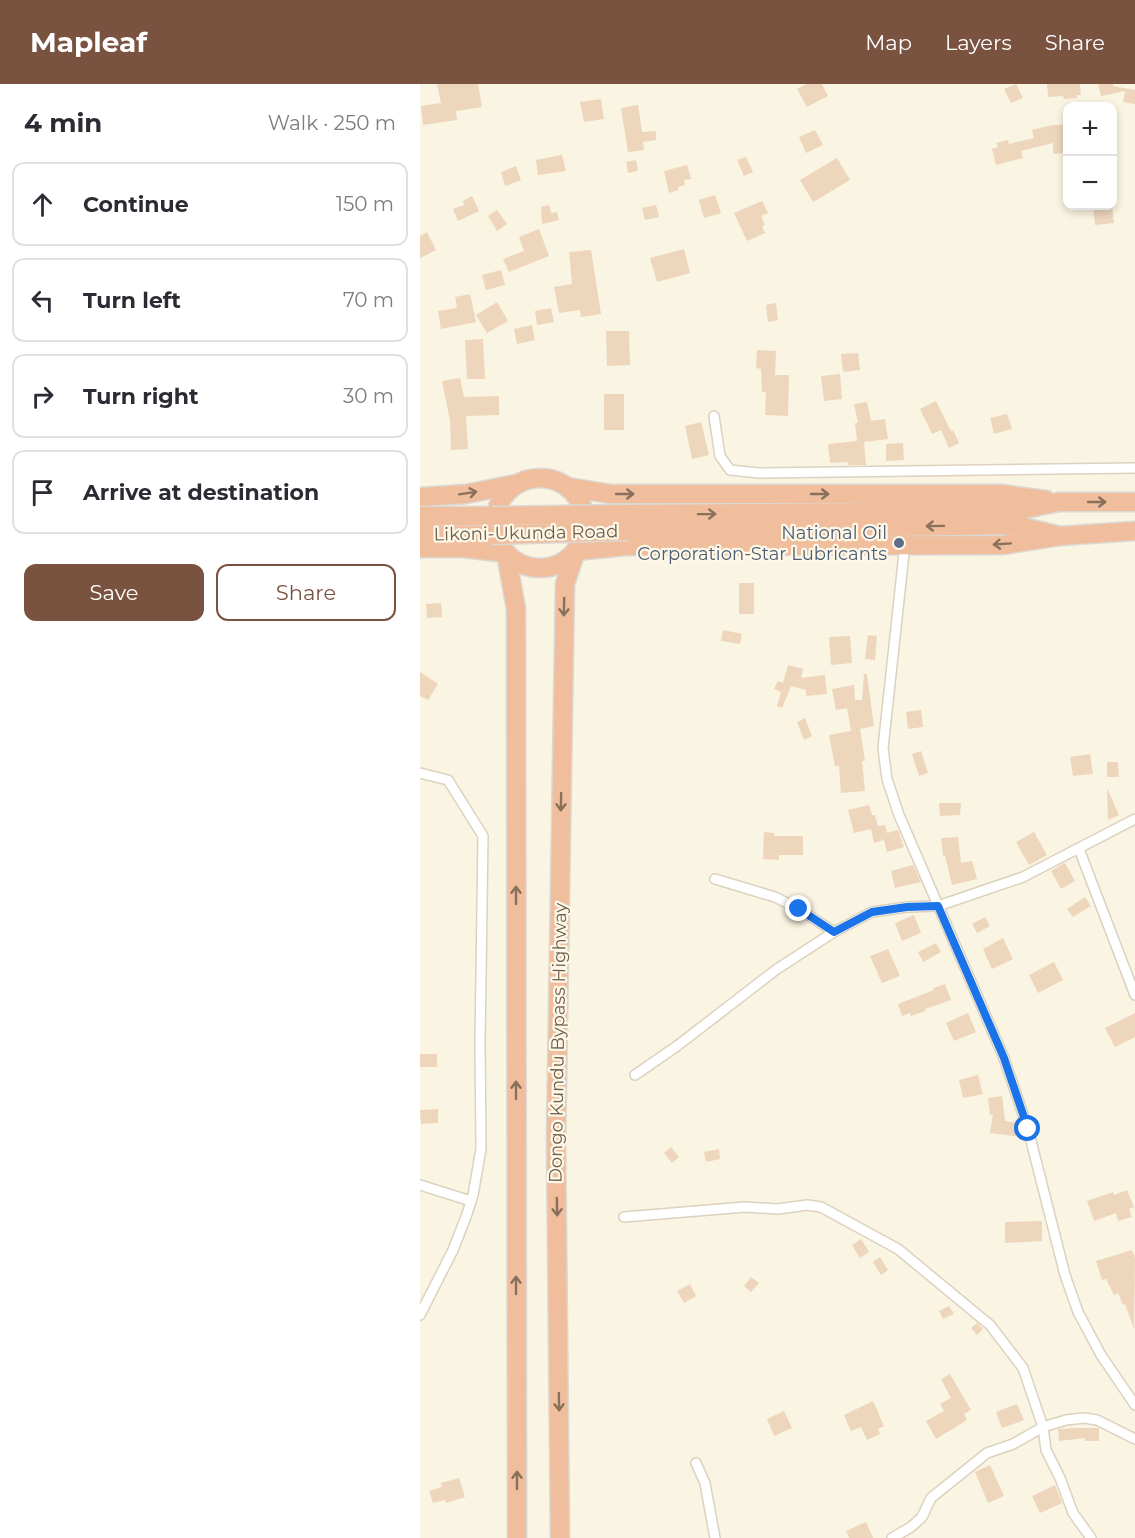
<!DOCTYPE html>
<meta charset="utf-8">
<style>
:root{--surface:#fff;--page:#f7f7f7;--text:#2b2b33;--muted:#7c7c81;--line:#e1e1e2;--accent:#7a5240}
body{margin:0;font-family:Montserrat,sans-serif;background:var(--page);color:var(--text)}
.controls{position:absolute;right:18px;top:18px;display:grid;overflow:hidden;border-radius:12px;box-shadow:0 3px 9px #0003}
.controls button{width:54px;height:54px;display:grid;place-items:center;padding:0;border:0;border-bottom:2px solid var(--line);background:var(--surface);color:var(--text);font:30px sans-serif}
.stop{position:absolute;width:18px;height:18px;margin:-14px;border:4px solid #1a73e8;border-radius:50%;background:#fff}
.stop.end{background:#1a73e8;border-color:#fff;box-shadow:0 2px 6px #0008}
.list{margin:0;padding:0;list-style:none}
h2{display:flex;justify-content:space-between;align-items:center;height:78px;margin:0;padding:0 24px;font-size:26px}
h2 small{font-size:20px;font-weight:400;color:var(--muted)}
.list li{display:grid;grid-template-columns:39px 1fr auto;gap:18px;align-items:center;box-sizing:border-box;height:84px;margin:0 12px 12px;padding:0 12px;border:2px solid var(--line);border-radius:12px}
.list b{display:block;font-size:22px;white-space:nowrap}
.list em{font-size:20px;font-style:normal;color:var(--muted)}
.actions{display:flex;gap:12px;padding:18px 24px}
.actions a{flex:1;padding:14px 0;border:2px solid var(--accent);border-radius:12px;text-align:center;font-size:21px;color:var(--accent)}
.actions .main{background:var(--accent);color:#fff}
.icon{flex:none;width:33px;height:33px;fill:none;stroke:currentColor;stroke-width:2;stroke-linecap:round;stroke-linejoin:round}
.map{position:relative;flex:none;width:715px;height:1454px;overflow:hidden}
header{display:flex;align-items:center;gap:36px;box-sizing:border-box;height:84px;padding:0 30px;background:var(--accent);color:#fff}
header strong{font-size:28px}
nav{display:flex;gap:33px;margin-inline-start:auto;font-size:21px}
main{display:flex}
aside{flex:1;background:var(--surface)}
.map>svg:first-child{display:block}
</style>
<header>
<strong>Mapleaf</strong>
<nav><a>Map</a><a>Layers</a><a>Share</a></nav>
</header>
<main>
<aside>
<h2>4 min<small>Walk · 250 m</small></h2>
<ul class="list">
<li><svg class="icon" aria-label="ahead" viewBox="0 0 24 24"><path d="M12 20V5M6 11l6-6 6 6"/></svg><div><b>Continue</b></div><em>150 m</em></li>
<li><svg class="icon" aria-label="left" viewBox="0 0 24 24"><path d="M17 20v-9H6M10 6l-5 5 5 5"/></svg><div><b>Turn left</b></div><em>70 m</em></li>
<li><svg class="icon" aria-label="right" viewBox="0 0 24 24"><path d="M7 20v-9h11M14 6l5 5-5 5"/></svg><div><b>Turn right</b></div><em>30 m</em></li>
<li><svg class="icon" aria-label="arrive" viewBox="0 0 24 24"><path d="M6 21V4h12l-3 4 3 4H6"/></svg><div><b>Arrive at destination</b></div></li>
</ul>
<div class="actions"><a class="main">Save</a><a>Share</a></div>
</aside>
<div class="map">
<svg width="715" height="1454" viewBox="0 0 715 1454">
<rect width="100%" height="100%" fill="#faf4e2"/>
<!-- building -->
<g fill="#edd6bc">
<polygon points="17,0 58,0 62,23 36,27 37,36 3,41 1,22 21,19"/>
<polygon points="386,0 402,0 408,12 387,23 377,5"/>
<polygon points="596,0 603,14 591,19 584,5"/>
<polygon points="627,0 660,0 661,11 657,11 657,14 644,15 643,12 628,13"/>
<polygon points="678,0 693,0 693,2 715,6 715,20 703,18 705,7 681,12"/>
<polygon points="181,15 184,35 164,38 160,18"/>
<polygon points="218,21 222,48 236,47 236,56 223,58 224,66 208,68 201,24"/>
<polygon points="632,41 648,41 648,69 633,70 633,59 601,67 603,74 576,81 572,65 578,63 576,59 588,56 589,60 614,54 612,46"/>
<polygon points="395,46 403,61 386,69 379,53"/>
<polygon points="142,71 146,87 118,91 116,76"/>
<polygon points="326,73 333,88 324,92 317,76"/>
<polygon points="417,74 430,96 393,118 380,96"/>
<polygon points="216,76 218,87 208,89 206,78"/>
<polygon points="267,81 271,95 264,96 265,101 258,103 258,106 249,109 244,87"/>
<polygon points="96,82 101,96 85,102 81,88"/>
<polygon points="295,111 301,129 284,134 279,116"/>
<polygon points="52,112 59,127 38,137 33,125 44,121 43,117"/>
<polygon points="342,117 348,129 341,132 345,141 342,142 345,149 327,157 314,129"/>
<polygon points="129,121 131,129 137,128 139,136 122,140 121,123"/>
<polygon points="236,121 239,133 225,136 222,124"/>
<polygon points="673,122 692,122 694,139 675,141"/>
<polygon points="77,126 87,140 77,147 68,132"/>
<polygon points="119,145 129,172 89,188 83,175 104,167 99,153"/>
<polygon points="7,148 16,166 0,174 0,152"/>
<polygon points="264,165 270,189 237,198 230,174"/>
<polygon points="171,166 181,230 161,233 160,226 139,229 134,203 152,200 149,168"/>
<polygon points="81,186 85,201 66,206 62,191"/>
<polygon points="50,210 56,238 21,245 18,227 37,224 35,213"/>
<polygon points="77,218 88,237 67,249 56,231"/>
<polygon points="356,219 358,236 348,238 346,221"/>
<polygon points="131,224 134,238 117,241 115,227"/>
<polygon points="112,241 115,256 97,260 94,245"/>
<polygon points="186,247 209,247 210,281 187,282"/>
<polygon points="63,255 65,295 47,295 45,256"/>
<polygon points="337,266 356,267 355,291 369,291 368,332 345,331 346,308 342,308 341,285 336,284"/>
<polygon points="438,269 440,286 423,288 421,270"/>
<polygon points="420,290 422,315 404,317 401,292"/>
<polygon points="40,294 44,313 79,312 79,331 46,332 48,365 31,366 30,337 22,297"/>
<rect x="184" y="310" width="20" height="36"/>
<polygon points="516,317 531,347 533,346 539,359 529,364 521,346 512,350 500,325"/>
<polygon points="447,318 451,337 465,335 468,355 444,358 446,381 428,381 428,378 410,379 408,360 437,357 435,339 438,339 434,320"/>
<polygon points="587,330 592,345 574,350 570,334"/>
<polygon points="281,338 289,371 272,375 265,342"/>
<polygon points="483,359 484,376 466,377 466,360"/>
<rect x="319" y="499" width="15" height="31"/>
<polygon points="21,519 22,533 7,534 6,520"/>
<polygon points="303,546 322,550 320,560 301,557"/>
<polygon points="448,551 457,552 455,576 445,575"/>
<polygon points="430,552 432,579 411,581 409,553"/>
<polygon points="368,581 383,585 381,594 405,591 407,610 386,612 386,606 371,602 362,624 357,622 361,608 354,605 358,597 363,599"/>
<polygon points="0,588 18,600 8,616 0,612"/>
<polygon points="444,590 447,590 454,642 440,645 445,677 442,677 445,707 421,709 419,682 415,682 409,651 431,647 427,624 416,626 412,605 434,601 435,616 442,616"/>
<polygon points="501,626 503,643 488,645 486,628"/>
<polygon points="385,634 392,652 384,656 377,638"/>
<polygon points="501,667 508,689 499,692 492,670"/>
<polygon points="670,670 673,690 653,692 650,673"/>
<polygon points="687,678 698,678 699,693 687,693"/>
<polygon points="687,704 699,731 688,736"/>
<polygon points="519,719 541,719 540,731 520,732"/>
<polygon points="449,721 452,731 455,731 458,742 465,741 467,749 478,746 484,763 467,768 464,756 454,759 451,745 434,749 428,726"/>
<polygon points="344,748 354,749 354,752 383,752 383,771 359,771 359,776 343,775"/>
<polygon points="614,748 627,771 609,781 596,758"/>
<polygon points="538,753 541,779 552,777 557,795 532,801 525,772 523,772 521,754"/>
<polygon points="645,779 655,797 641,805 631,787"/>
<polygon points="493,781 501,798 475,804 471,787"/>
<polygon points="665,813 671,822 653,833 647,825"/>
<polygon points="494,831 501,849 482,857 475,839"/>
<polygon points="565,833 570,842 557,849 552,840"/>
<polygon points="583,854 593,875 572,885 563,865"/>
<polygon points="516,859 521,868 503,878 498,868"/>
<polygon points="468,865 480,892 462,899 450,872"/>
<polygon points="634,878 643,896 618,909 609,891"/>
<polygon points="525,900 531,916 505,925 506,927 491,932 490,929 482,932 478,920 514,906 513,904"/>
<polygon points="548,929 556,948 534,957 526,939"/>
<polygon points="715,929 715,953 695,963 685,944"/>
<rect x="0" y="970" width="17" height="13"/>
<polygon points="558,991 563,1010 543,1014 539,996"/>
<polygon points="582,1012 585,1037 599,1039 603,1053 570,1049 573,1031 570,1031 568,1014"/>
<polygon points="18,1025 18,1039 1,1040 0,1026"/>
<polygon points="251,1063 259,1073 252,1079 244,1069"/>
<polygon points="299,1065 300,1075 286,1078 284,1068"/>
<polygon points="707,1106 714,1123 709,1125 712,1133 698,1137 696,1129 674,1137 667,1117 693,1108 694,1111"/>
<polygon points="622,1137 622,1157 585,1159 585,1138"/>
<polygon points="441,1155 449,1168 440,1174 432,1161"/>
<polygon points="712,1166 715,1174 714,1245 705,1220 703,1221 698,1209 694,1211 686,1195 682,1196 676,1177"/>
<polygon points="460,1173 468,1186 461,1191 453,1178"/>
<polygon points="331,1193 339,1199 331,1208 324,1202"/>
<polygon points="270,1200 276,1212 264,1219 257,1207"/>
<polygon points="529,1222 534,1230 523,1235 519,1227"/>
<polygon points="557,1239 563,1245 557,1251 551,1244"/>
<polygon points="530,1290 551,1326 544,1330 547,1336 516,1355 506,1337 524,1327 520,1320 531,1314 521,1295"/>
<polygon points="453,1317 464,1342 458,1345 460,1350 447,1356 441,1343 431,1347 424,1331"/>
<polygon points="597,1320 604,1336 582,1344 576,1328"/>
<polygon points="364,1327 372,1344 354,1352 347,1335"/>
<polygon points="656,1344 679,1344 679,1357 665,1357 665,1354 639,1357 638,1345"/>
<polygon points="570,1381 584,1412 568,1419 555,1388"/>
<polygon points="39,1394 45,1413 26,1419 25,1416 13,1419 9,1407 22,1403 21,1399"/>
<polygon points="635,1401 642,1419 620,1429 612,1412"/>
<polygon points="446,1438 453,1454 429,1454 426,1447"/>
</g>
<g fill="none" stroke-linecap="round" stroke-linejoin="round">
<defs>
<g id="street">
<polyline points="294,332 300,372 310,386 339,389 715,384"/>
<polyline points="485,460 463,664 467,695 479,731 584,974 608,1045 645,1191 658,1228 681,1271 715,1321"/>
<polyline points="0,689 28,696 63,752 60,959 61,1065 53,1111 46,1133 33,1166 0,1231"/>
<polyline points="659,765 715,911"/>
<polyline points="295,795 355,813 379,825 414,848"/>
<polyline points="215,991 257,962 357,885 414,848 452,828 487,823 518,822 603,793 715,735"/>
<polyline points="0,1101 51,1117"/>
<polyline points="204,1133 325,1123 358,1125 387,1121 401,1123 478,1165 570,1241 603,1284 623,1343 626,1366 640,1394 653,1429 671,1454"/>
<polyline points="276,1379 285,1399 295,1454"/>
<polyline points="472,1454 491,1443 502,1433 511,1414 567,1369 593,1360 623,1343 646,1336 664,1334 677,1336 715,1355"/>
</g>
<g id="highway">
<circle cx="120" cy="439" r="45"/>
<polyline points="147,403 191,410 581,410 626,416"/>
<polyline points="0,413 46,410 96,400"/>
<polyline points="208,430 595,427 639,418 715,418"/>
<polyline points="0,432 72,432"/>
<polyline points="208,447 595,441 640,452 715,447"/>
<polyline points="0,450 72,451"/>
<polyline points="0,464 44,464 86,469 96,525 97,1454"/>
<polyline points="140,1454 136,1055 145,500 156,467 206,462 583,461 640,452"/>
</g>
</defs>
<!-- street casing -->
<use href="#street" stroke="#ddd1bf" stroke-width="12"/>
<!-- highway casing -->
<use href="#highway" stroke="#dcd8d4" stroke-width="21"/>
<!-- street -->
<use href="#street" stroke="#fff" stroke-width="9"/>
<!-- highway -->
<use href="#highway" stroke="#f0be9d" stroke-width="18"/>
<defs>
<g id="highway-bridge">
<polyline points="72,432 208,430"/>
<polyline points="72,451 208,447"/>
</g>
</defs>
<!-- highway-bridge casing -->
<use href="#highway-bridge" stroke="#dcd8d4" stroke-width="21" stroke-linecap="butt"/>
<!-- highway-bridge -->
<use href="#highway-bridge" stroke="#f0be9d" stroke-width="18"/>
</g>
<!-- one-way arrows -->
<defs><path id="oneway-shaft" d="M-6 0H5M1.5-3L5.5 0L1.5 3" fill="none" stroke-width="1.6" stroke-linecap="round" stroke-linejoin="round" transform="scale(1.5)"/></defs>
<g stroke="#89705b">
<use href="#oneway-shaft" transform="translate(48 409) rotate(-9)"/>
<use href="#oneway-shaft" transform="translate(205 410)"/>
<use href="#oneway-shaft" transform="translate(400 410)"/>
<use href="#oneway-shaft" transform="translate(677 418)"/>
<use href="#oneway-shaft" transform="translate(287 430) rotate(-1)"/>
<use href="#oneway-shaft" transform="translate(515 442) rotate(179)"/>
<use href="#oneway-shaft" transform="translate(582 460) rotate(176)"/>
<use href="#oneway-shaft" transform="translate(144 523) rotate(91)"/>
<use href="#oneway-shaft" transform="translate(141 718) rotate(91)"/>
<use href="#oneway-shaft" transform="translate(96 811) rotate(-90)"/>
<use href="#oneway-shaft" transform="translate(96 1006) rotate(-90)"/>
<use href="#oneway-shaft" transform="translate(137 1123) rotate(89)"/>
<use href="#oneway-shaft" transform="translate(96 1201) rotate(-90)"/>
<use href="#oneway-shaft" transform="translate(139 1318) rotate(89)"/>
<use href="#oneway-shaft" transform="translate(97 1396) rotate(-90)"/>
</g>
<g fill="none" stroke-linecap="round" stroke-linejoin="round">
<!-- route -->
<polyline stroke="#1a73e8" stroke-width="8" points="379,825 414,848 452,828 487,823 518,822 584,974 608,1045"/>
</g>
<!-- markers -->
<circle fill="#5c6f8a" stroke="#fdf8e8" stroke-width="2" cx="479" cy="459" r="6"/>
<g text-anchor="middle" stroke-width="4.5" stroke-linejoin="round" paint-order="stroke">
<!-- street labels -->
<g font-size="18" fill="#6f5d4b" stroke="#fdf8e8">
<text transform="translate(106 449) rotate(-1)" y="6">Likoni-Ukunda Road</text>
<text transform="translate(138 959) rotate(-89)" y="6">Dongo Kundu Bypass Highway</text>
</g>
<!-- service labels -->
<g font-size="18" fill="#4e5e75" stroke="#fdf8e8" text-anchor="end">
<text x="467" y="455">National Oil<tspan x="467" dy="21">Corporation-Star Lubricants</tspan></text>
</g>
</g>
</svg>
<div class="controls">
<button>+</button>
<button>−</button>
</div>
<div class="stop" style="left:608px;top:1045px"></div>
<div class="stop end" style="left:379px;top:825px"></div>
</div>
</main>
